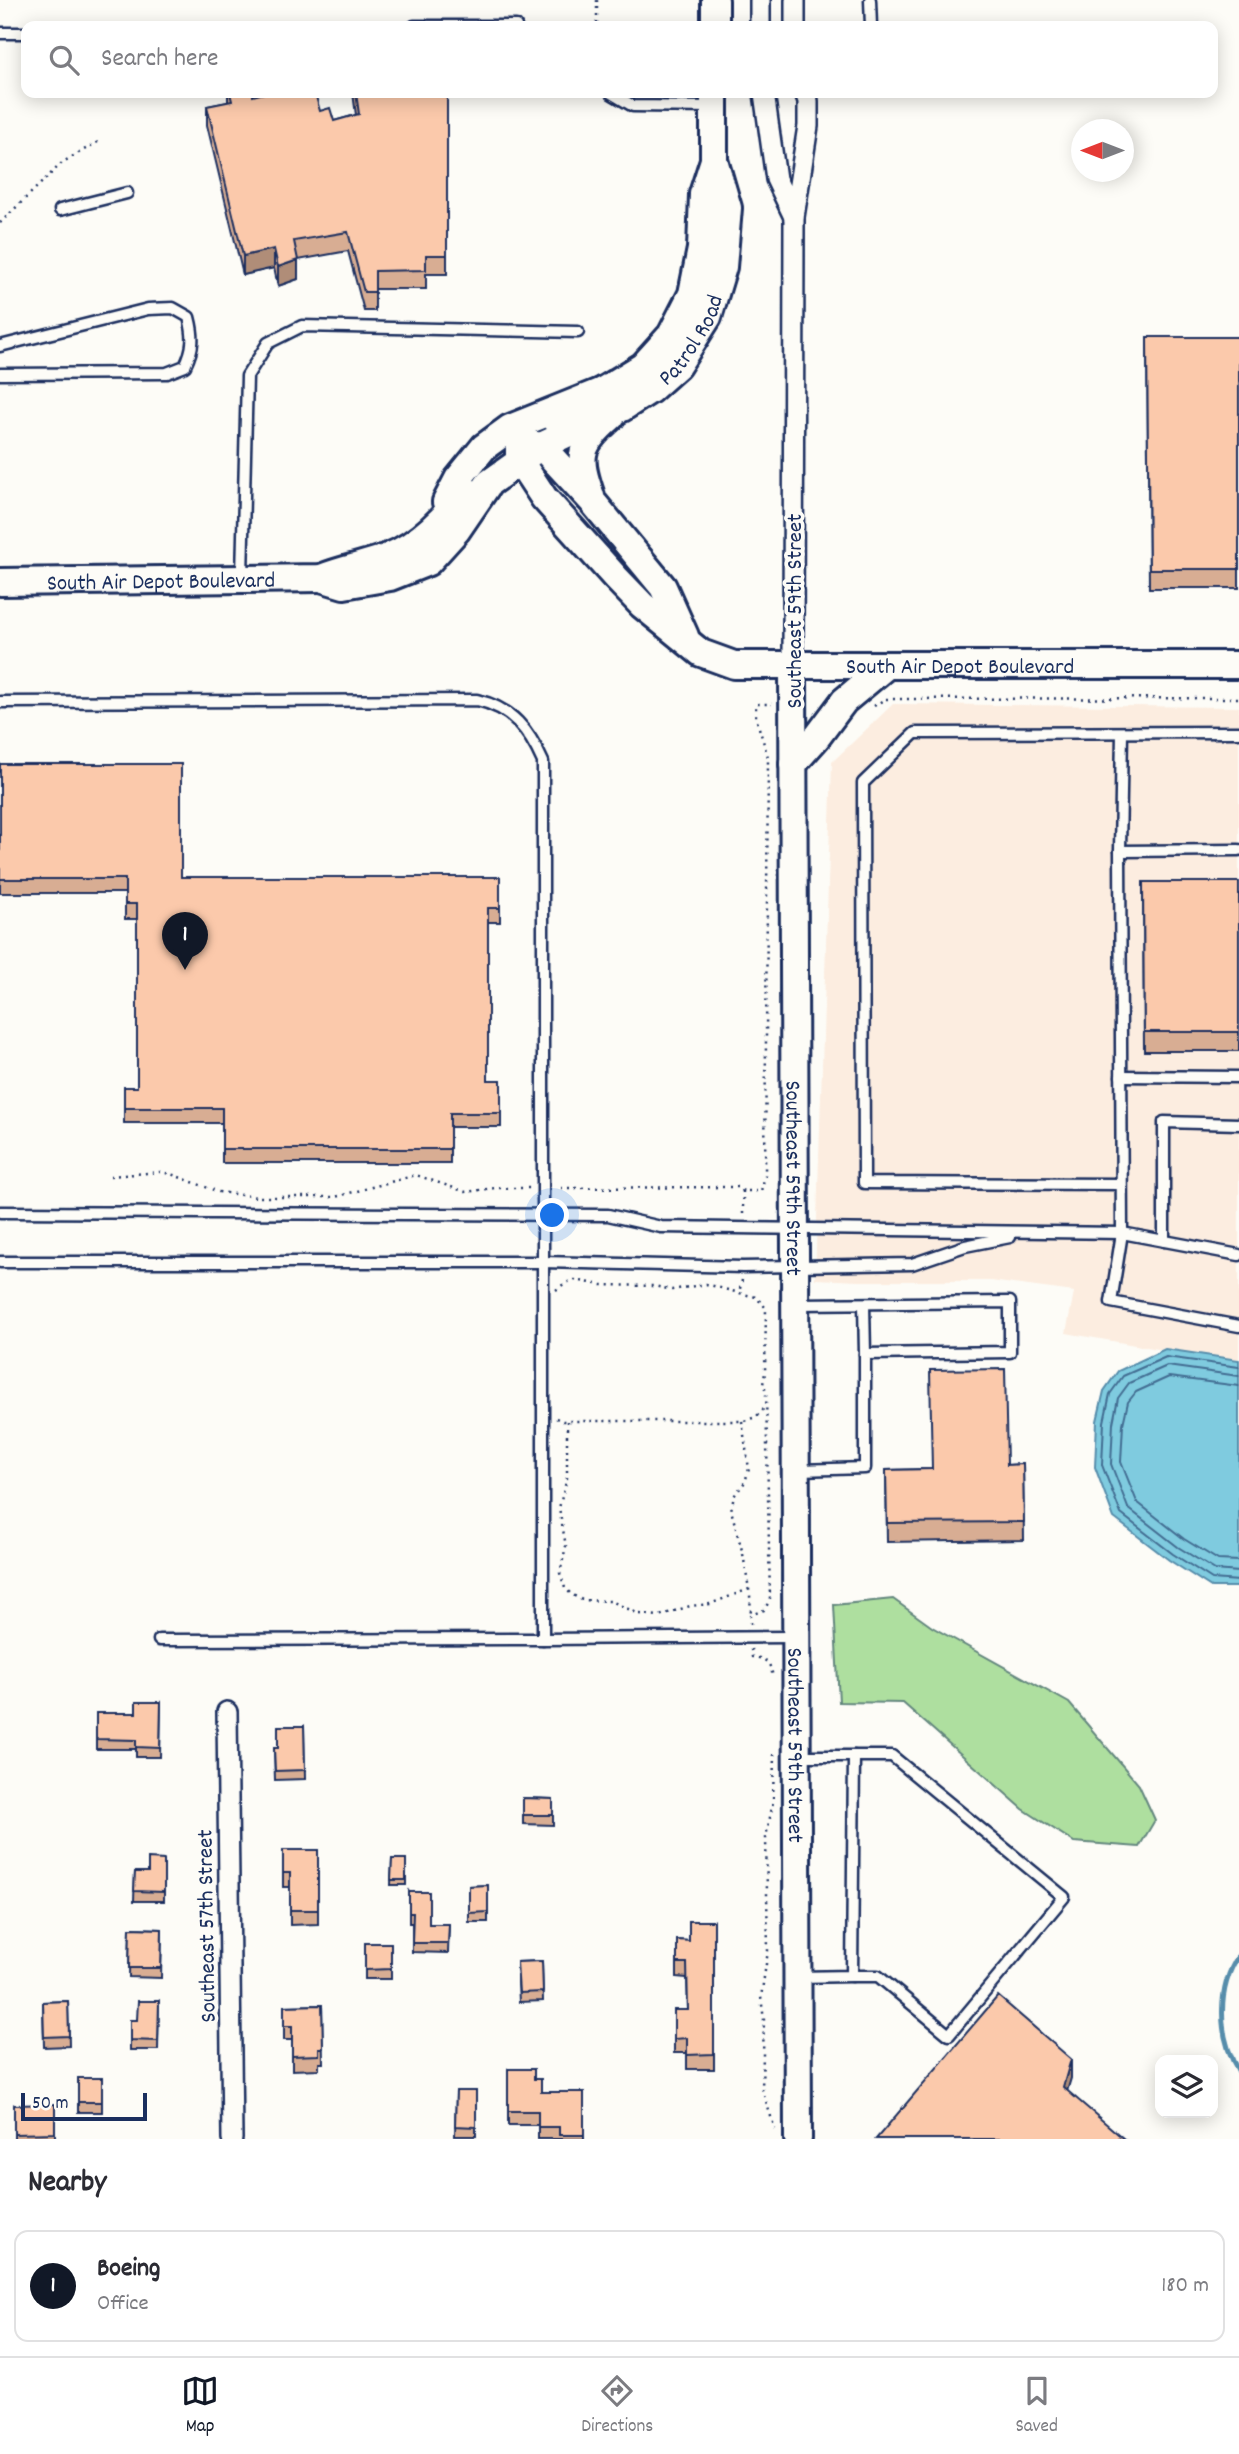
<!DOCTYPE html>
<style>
:root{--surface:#fff;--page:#f7f7f7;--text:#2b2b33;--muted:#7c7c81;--line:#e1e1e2;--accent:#111827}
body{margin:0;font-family:Dekko,sans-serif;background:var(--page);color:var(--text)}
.controls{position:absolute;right:21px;bottom:21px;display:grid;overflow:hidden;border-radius:14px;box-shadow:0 4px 18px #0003}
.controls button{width:63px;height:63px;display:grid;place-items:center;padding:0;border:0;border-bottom:2px solid var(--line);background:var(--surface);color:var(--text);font:35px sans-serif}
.compass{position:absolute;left:1071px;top:119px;width:63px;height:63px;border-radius:50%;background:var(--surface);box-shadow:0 4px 18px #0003;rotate:270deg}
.scale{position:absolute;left:21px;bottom:18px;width:126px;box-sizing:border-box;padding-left:7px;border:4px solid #1b2f5e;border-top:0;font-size:19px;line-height:24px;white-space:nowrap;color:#1b2f5e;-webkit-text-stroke:5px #fdfcf7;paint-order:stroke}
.you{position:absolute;left:553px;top:1216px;width:24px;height:24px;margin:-18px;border:5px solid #fff;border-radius:50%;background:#1a73e8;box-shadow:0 0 0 10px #1a73e833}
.badge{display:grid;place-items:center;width:46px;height:46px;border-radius:50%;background:var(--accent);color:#fff;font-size:23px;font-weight:700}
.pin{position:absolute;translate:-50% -58px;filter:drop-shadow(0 2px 4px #0008)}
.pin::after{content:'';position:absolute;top:37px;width:24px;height:21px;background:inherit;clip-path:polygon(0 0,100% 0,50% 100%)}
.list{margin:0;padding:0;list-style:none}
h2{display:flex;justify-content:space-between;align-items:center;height:91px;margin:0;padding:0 28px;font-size:30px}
h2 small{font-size:23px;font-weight:400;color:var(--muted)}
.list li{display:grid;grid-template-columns:46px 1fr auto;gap:21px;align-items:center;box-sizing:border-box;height:112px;margin:0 14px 14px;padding:0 14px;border:2px solid var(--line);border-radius:14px}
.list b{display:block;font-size:26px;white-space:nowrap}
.list p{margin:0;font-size:23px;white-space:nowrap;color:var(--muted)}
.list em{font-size:23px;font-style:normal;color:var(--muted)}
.icon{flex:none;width:38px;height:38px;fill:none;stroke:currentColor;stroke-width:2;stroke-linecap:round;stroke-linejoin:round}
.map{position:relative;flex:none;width:1239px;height:2139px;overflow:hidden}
.search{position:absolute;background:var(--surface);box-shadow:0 4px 18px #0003;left:21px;right:21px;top:21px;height:77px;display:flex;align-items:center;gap:18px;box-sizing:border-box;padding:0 24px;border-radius:14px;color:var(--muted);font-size:26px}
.sheet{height:217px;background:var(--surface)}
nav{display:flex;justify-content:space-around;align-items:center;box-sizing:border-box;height:98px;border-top:2px solid var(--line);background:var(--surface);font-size:19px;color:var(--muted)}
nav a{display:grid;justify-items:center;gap:4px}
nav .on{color:var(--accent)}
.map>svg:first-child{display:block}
</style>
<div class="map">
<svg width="1239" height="2139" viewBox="0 0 1239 2139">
<rect width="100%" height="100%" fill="#fdfcf7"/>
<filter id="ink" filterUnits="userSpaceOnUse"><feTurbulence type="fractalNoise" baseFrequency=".0143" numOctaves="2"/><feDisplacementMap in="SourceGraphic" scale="14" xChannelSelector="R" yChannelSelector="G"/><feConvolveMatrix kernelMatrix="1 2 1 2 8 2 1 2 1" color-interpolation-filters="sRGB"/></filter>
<g filter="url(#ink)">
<!-- built -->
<polygon fill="#fcede0" points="893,704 1239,707 1239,1363 1066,1333 1074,1292 991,1281 858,1281 815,1279 832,762"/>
<!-- green -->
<polygon fill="#aedf9f" stroke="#64877e" stroke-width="2" points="893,1599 932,1627 1069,1703 1139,1785 1155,1820 1139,1847 1074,1842 1023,1809 903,1703 839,1702 834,1605"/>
<!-- water -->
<polygon fill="#7fcbdf" stroke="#578dab" stroke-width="2" points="1165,1349 1239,1360 1239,1587 1211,1587 1169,1560 1114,1518 1095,1467 1097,1421 1104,1391 1118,1371"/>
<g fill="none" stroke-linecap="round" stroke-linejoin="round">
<!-- shore -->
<g stroke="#436d92" stroke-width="2">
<polyline points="1239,1367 1166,1357 1123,1376 1110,1394 1104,1422 1102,1465 1121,1514 1173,1554 1212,1579 1239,1581"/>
<polyline points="1239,1376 1167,1366 1129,1383 1118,1398 1113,1423 1111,1464 1128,1508 1178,1547 1215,1570 1239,1572"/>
<polyline points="1239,1386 1169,1377 1136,1392 1128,1402 1123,1424 1121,1462 1137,1502 1184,1539 1218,1560 1239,1561"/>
</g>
<!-- stream -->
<path stroke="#578dab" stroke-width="5" d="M1239,1955c-23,34 -21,83 0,117"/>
<defs>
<g id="lane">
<polyline points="870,0 871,26"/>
<polyline points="414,26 516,26"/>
<polyline points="0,33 26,33"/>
<polyline points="611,93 633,106 713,107"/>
<polyline points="60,210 127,193"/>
<path d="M0,346l148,-37 25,-1 16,9c5,19 5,31 -4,49l-18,7 -167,1"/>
<polyline points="242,576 247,376 268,343 302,326 578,332"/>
<path d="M0,702l477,-2c35,8 52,30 66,62v877l250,-2"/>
<polyline points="1122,733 1120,851 1122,1233 1111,1302 1239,1326"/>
<polyline points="1120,851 1239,850"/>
<polyline points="1121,1076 1239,1077"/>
<polyline points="1121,1184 864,1183 863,783 915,733 1239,732"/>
<polyline points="0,1212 608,1215 661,1227 1122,1233 1239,1255"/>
<polyline points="1164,1241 1164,1122 1239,1124"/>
<polyline points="0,1262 543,1262 743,1267 912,1264 965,1246 1010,1237"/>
<polyline points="796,1304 1010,1302 1010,1352 865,1354 865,1468 799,1470"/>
<polyline points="864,1304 865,1354"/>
<polyline points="159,1640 543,1639"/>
<polyline points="852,1976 878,1976 949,2035 1064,1897 892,1756 854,1756"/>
<polyline points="798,1977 852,1976 854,1756 800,1756"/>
</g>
<g id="street">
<polyline points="760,0 760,26"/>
<polyline points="795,26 795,0"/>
<polyline points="764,93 776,179 794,217"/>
<polyline points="793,667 794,217 808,126 808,101 805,93"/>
<polyline points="227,1712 232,2139"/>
</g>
<g id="secondary">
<polyline points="715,26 715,0"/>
<polyline points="557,421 581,408 602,391"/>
<path id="s1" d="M519,442v18l25,38 72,80 26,27 59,48 33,12h505"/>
<polyline points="526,443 541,446 592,501 663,587 685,636"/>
<path d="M591,496c-14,-40 -13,-50 20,-79"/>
<polyline points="446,502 458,479 484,447 510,428 602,391 643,366 671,335 692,294 701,249 703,194 714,160"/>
<path id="s2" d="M321,578l23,7 46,-8 38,-15 29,-32 32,-47 52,-37 81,-38 28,-18 27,-24 31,-49 15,-50 5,-59 -14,-48v-67"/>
<path id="s3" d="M0,582l321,-4c22,-9 46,-13 67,-21 31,-12 59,-41 78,-67"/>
<path id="s4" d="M793,667l5,1472"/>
<polyline points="793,764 817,737 844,701 886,666"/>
</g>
</defs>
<!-- lane casing -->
<use href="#lane" stroke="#1b2f5e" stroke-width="15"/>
<!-- street casing -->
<use href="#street" stroke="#1b2f5e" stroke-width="24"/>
<!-- secondary casing -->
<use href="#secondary" stroke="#1b2f5e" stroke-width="32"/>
<!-- path -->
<g stroke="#1b2f5e" stroke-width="2.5" stroke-dasharray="2 5" stroke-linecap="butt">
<polyline points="597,0 597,26"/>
<polyline points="0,223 63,162 98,142"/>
<polyline points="874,706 885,699 1239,698"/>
<polyline points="110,1176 160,1172 171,1174 219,1192 257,1197 335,1197 416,1175 466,1192 495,1188 531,1188"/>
<polyline points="561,1188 739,1187 743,1191"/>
<polyline points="743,1214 743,1191 761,1191 765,1176 768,757 756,718 756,704 772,704"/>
<polyline points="742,1280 739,1293 756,1297 766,1308 765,1373 763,1384 766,1391 770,1600 764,1610 751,1615 751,1625"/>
<polyline points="556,1290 565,1283 575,1280 602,1285 654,1286 672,1290 706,1284 739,1293"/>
<polyline points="556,1418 563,1421 744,1421 756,1417 766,1406"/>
<polyline points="567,1421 567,1478 559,1508 566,1546 560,1573 565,1588 571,1594 582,1600 611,1601 639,1614 659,1616 690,1606 710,1604 749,1589"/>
<polyline points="742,1421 749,1469 745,1482 734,1496 731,1510 743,1554 750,1595 751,1615"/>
<path d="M751,1649l1,8c15,1 19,7 21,21"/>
<polyline points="774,1754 773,1802 766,1837 768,1951 761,1997 764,2020 762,2089 775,2129"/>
</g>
<!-- lane -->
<use href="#lane" stroke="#fdfcf7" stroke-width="10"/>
<!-- street -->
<use href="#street" stroke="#fdfcf7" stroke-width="19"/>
<!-- secondary -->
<use href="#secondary" stroke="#fdfcf7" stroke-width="26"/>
</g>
<!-- wall -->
<g fill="#d8ad93" stroke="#1b2f5e" stroke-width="2">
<polygon points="228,93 253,93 253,96 320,111 334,121 356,115 353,93 447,93 447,274 426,274 426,289 375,289 375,311 364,311 348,251 298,260 298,279 278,286 274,268 243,275 207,125 207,106 228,102"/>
<polygon points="1147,337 1239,337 1239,588 1149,588"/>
<polygon points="0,764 181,877 500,877 500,922 488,922 488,1080 501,1080 501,1127 450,1127 450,1163 222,1163 222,1123 124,1123 124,1087 137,1087 137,919 125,919 125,893 0,893"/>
<polygon points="1143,882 1239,882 1239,1051 1144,1051"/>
<polygon points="1023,1464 1024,1540 887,1542 886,1470 931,1469"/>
<polygon points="161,1702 160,1757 136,1757 136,1749 96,1749 96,1713 136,1713"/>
<polygon points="304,1726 305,1779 275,1780 274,1748 278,1748"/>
<polygon points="523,1798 553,1799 553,1825 523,1824"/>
<polygon points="283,1850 318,1850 318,1924 290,1925 290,1887 283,1887"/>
<polygon points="392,1859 406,1859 406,1885 391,1885"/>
<polygon points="164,1860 164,1901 134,1901 135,1872 148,1872"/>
<polygon points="488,1885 488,1922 469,1922 469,1886"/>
<polygon points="409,1892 429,1924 449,1924 448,1953 412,1952 412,1923 409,1923"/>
<polygon points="714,1921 714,2069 687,2069 687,2053 674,2053 674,2010 688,2010 687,1978 677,1977 677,1940 689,1941"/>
<polygon points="130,1928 162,1929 161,1978 129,1977"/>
<rect x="365" y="1943" width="26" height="36"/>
<polygon points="542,1961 543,2001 519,2002 517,1962"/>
<polygon points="68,2001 69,2046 44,2047 43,2002"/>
<polygon points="159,2001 158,2050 130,2050 130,2020 137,2020"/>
<polygon points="322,2005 323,2063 319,2063 319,2069 292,2070 292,2040 284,2040 284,2006"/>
<polygon points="508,2069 534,2079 541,2092 584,2092 584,2139 538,2139 538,2125 508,2125"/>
<rect x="78" y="2078" width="24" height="34"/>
<polygon points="456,2091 476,2091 476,2136 455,2136"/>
<polygon points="14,2105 55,2133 55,2139 14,2139"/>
</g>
<!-- shaded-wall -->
<g fill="#b08d78" stroke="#1b2f5e" stroke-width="2">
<polygon points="274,249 274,268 243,275 243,256"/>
<polygon points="298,260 298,279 278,286 278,267"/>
<polygon points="1071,2059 1071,2078 1063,2105 1063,2087"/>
</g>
<!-- building -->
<g fill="#fbc9ab" stroke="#1b2f5e" stroke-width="2">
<polygon points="230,93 253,93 253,96 264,93 315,93 320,111 330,108 334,121 359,114 356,93 447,93 447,255 426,255 426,270 375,271 375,292 364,292 348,232 294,241 298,260 278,267 274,249 243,256 207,106 232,101"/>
<polygon points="1147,337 1239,337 1239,569 1149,569"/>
<polygon points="0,764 181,764 181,877 500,877 500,908 488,908 488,1080 501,1080 501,1113 450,1113 450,1149 222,1149 222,1108 124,1108 124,1087 137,1087 137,904 125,904 125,879 0,879"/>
<polygon points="1143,882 1239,882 1239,1032 1144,1032"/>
<polygon points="1005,1369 1007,1465 1023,1464 1024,1522 887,1523 886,1470 932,1469 930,1370"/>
<polygon points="136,1702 161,1702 160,1748 136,1747 136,1740 96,1739 96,1713 136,1713"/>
<polygon points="278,1726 304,1726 305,1770 275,1771 274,1748 278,1748"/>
<polygon points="523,1798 553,1799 553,1815 523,1815"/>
<polygon points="283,1850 318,1850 318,1910 290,1910 290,1873 283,1873"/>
<polygon points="148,1859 164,1860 164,1892 134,1891 135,1872 148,1872"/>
<polygon points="392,1859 406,1859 406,1880 391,1880"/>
<polygon points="488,1885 488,1912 469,1913 469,1886"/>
<polygon points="409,1892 429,1892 429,1924 449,1924 448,1943 412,1943 413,1913 409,1913"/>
<polygon points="689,1921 714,1921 714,2054 687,2055 687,2038 674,2039 674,2010 688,2010 687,1963 677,1963 677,1940 689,1941"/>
<polygon points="130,1928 162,1929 161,1968 129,1968"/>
<polygon points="365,1943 391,1943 391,1969 365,1970"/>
<polygon points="542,1961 543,1992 519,1993 517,1962"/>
<polygon points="998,1996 1071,2059 1063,2087 1124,2139 876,2139"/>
<polygon points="68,2001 69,2036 44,2037 43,2002"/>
<polygon points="138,2001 159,2001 158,2041 130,2040 130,2020 137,2020"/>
<polygon points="322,2005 323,2048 319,2048 319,2055 292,2056 292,2026 284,2026 284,2006"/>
<polygon points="508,2069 534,2069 534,2079 541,2079 541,2092 584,2092 584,2135 559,2135 559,2127 538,2127 538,2111 508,2111"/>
<rect x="78" y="2078" width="24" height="24"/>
<polygon points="456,2091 476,2091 476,2127 455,2126"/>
<polygon points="55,2104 55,2133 14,2134 14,2105"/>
</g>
</g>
<g text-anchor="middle" stroke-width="7" stroke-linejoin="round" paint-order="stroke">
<!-- street labels -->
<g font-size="23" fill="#1b2f5e" stroke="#fdfcf7">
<text dy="8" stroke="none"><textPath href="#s2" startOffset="464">Patrol Road</textPath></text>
<text dy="8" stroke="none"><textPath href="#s3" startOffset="161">South Air Depot Boulevard</textPath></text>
<text transform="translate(793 611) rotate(-90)" y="8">Southeast 59th Street</text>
<text dy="8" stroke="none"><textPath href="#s1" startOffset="546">South Air Depot Boulevard</textPath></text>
<text dy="8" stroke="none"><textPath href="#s4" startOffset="511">Southeast 59th Street</textPath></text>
<text dy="8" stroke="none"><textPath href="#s4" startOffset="1078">Southeast 59th Street</textPath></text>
<text transform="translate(205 1926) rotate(-91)" y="8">Southeast 57th Street</text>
</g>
</g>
</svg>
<div class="controls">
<button><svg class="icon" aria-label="layers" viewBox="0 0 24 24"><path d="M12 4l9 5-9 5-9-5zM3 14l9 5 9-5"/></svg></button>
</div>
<svg class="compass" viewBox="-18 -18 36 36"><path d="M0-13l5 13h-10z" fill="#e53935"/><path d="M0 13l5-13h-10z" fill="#7c7c81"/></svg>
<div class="scale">50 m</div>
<div class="you"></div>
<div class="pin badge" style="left:185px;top:970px">1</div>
<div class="search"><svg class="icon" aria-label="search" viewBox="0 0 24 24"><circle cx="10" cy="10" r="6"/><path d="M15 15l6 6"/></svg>Search here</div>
</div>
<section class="sheet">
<h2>Nearby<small></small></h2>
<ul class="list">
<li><span class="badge">1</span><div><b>Boeing</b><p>Office</p></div><em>180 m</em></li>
</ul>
</section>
<nav>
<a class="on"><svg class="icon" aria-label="map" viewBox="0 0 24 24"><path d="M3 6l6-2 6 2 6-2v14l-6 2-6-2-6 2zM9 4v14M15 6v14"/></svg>Map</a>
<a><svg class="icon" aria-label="directions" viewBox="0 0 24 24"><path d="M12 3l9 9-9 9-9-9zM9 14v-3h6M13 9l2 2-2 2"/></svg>Directions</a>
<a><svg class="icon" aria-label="saved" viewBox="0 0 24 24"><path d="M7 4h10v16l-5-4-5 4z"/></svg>Saved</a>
</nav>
